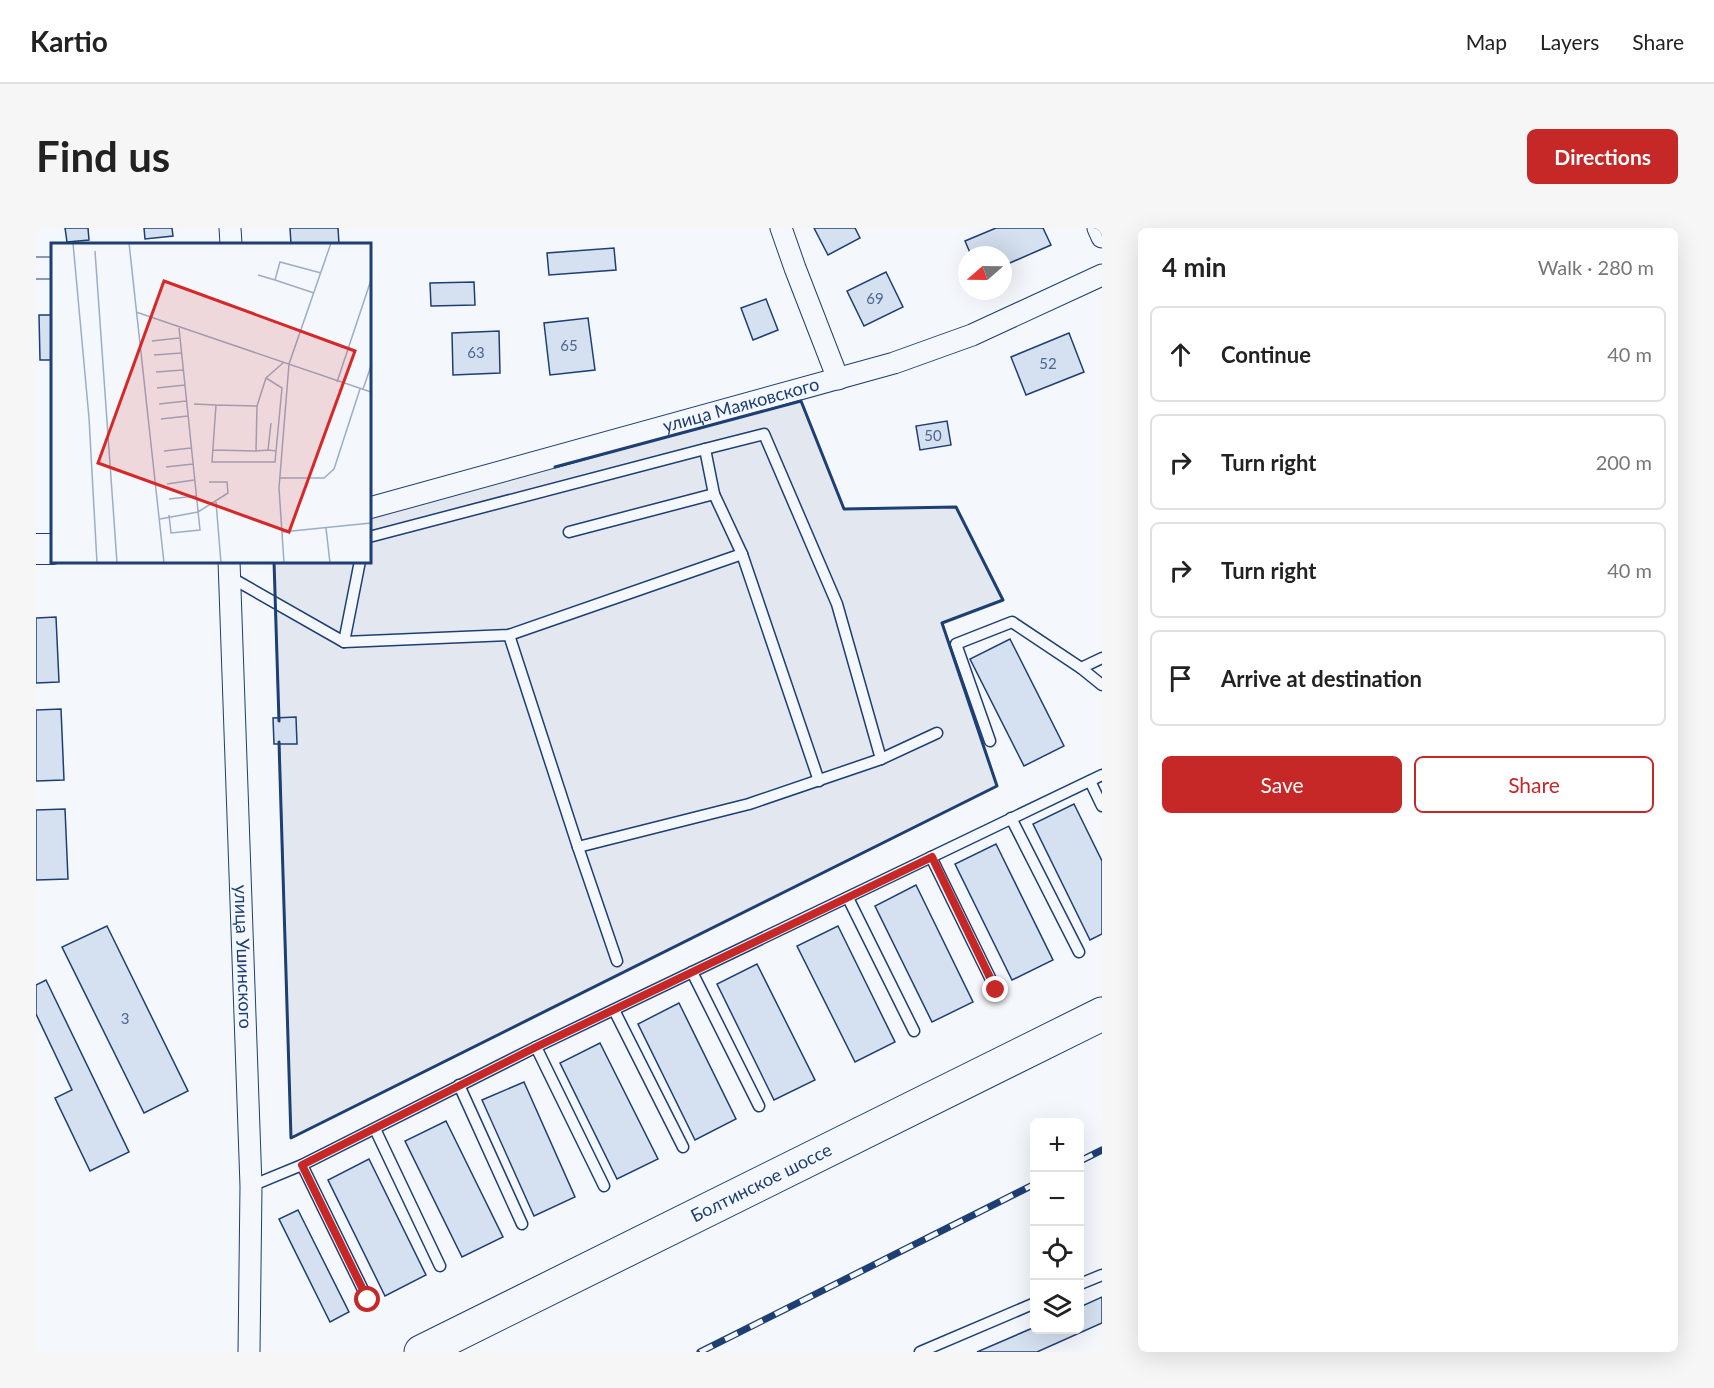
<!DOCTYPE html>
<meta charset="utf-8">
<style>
:root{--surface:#fff;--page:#f6f6f6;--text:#222;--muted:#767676;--line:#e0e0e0;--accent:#c62828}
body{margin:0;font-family:Lato,sans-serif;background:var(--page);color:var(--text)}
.controls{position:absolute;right:18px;bottom:18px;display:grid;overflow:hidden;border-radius:9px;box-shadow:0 6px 24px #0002}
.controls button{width:54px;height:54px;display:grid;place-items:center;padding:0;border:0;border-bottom:2px solid var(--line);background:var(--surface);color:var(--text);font:30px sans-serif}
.compass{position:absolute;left:922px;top:18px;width:54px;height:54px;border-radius:50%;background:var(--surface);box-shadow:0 6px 24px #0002;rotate:250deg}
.stop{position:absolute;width:18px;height:18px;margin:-14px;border:4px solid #c62828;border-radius:50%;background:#fff}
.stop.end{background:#c62828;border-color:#fff;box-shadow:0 2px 6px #0008}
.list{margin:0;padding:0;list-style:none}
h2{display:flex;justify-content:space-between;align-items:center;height:78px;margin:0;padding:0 24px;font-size:26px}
h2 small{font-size:20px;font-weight:400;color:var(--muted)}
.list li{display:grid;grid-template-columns:39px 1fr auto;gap:18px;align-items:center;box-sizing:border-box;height:96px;margin:0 12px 12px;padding:0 12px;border:2px solid var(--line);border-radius:9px}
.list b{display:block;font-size:22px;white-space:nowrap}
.list em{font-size:20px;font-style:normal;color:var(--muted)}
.actions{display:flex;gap:12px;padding:18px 24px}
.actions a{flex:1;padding:14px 0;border:2px solid var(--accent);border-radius:9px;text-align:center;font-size:21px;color:var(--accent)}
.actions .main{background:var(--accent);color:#fff}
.icon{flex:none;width:33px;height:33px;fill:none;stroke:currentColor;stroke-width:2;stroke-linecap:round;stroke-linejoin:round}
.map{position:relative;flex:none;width:1066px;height:1124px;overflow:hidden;border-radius:9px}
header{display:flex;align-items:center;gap:36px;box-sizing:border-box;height:84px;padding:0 30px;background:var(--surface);border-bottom:2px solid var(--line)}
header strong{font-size:28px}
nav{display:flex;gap:33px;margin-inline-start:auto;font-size:21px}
.intro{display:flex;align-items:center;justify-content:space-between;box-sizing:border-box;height:144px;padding:0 36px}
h1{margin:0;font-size:42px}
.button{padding:15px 27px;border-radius:9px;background:var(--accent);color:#fff;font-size:21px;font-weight:700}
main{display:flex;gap:36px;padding:0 36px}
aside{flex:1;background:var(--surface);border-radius:9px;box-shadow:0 6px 24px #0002}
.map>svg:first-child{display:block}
</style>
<header>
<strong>Kartio</strong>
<nav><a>Map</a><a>Layers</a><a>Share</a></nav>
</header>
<div class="intro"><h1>Find us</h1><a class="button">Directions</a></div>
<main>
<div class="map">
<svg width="1066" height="1124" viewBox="0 0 1066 1124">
<rect width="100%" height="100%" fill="#f4f7fb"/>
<!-- parking -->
<polygon fill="#e3e8f0" stroke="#687fa3" stroke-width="1.5" points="765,173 808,281 920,279 967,372 906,395 961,558 255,910 238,333 333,333 333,288"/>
<!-- building -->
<g fill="#d5e0f0" stroke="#1d3f73" stroke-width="1.5">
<polygon points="29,0 52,0 53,12 31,14"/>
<polygon points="108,0 136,0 137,8 109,11"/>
<polygon points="254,0 302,0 303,16 255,16"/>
<polygon points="778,0 819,0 824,10 792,27"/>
<polygon points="960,0 1007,0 1015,17 967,38 967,27 935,27 929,13"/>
<polygon points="578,20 580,42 513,47 511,25"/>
<polygon points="850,44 867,79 828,98 811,63"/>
<polygon points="438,54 439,77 395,78 394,55"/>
<polygon points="730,71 742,102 717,112 705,80"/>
<polygon points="3,87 16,87 16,132 4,132"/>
<polygon points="552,90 559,142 514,147 508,95"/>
<polygon points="463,103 464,145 417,147 416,105"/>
<polygon points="1033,105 1048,144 990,167 975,129"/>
<polygon points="911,193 915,217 884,222 880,198"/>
<polygon points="20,389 23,454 0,455 0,390"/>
<polygon points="974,411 1028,518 988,538 934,431"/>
<polygon points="25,481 28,552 0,553 0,482"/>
<polygon points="260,489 261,516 238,516 237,490"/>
<polygon points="1038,576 1066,633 1066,706 1054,712 997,596"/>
<polygon points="29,581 32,651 0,652 0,582"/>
<polygon points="960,616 1017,732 976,752 919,636"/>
<polygon points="880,657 937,774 896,794 839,678"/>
<polygon points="71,698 152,863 108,885 26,719"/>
<polygon points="802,698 859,814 819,834 761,718"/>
<polygon points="721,736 779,852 738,872 681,756"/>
<polygon points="10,752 93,924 54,943 19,870 36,862 0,786 0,757"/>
<polygon points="643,775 700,891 659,912 602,796"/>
<polygon points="564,815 622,931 581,951 524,835"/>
<polygon points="488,854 539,969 498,988 446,872"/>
<polygon points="410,893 467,1009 426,1029 369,913"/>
<polygon points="333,931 390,1047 349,1068 292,952"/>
<polygon points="262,982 313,1084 294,1094 243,991"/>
<polygon points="1066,1069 1066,1095 1001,1124 941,1124 999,1099 999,1102 1044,1102 1044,1079"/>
</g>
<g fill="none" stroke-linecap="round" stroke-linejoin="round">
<defs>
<g id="lane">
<polyline points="333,309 669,221 678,266"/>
<polyline points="706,326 783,553"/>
<polyline points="194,349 308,414 473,407 706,326 678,266 533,304"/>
<polyline points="473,407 542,619 713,576 845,531 801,376 728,206 669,221"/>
<polyline points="308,414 324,333"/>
<polyline points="1045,440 1066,430"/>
<polyline points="954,513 920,416 976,394 1045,440 1066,457"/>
<polyline points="845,531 901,505"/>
<polyline points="1054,553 1066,578"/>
<polyline points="975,590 1043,724"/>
<polyline points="542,619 581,733"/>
<polyline points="895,629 960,762"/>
<polyline points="812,670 878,803"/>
<polyline points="656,744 723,878"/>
<polyline points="578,782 647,919"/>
<polyline points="500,819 568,958"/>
<polyline points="423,857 486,996"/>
<polyline points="339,901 404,1038"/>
<polyline points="266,937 332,1072"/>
<polyline points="215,958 266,937 500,819 1066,547"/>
<polyline points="1044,1056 1066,1047"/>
<polyline points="884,1124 999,1075"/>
</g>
<g id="street">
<polyline points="194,0 195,16"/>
<polyline points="745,0 759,40 802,151"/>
<polyline points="1062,0 1066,9"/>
<polyline points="0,40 16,40"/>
<path id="s1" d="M333,280l525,-145 78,-28 130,-60"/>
<path id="s2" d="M193,333l22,625 -2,166"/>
</g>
<polyline id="secondary" points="0,321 16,321"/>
<g id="primary">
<path id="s3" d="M385,1124l681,-338"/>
</g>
</defs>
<!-- lane casing -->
<use href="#lane" stroke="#1d3f73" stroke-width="13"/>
<!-- street casing -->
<use href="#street" stroke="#1d3f73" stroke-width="23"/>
<!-- secondary casing -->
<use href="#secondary" stroke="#1d3f73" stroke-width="32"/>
<!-- primary casing -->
<use href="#primary" stroke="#1d3f73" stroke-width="35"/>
<!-- lane -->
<use href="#lane" stroke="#f4f7fb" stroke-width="10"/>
<!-- street -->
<use href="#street" stroke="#f4f7fb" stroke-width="21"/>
<!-- secondary -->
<use href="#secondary" stroke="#f4f7fb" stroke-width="30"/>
<!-- primary -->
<use href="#primary" stroke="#f4f7fb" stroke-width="33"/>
<defs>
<g id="rail">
<polyline points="1044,933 1066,922"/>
<polyline points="664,1124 999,956"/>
</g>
</defs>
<!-- rail casing -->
<use href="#rail" stroke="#1d3f73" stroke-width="7"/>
<!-- rail -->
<use href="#rail" stroke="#f4f7fb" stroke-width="4.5" stroke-dasharray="14" stroke-linecap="butt"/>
<!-- wall -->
<g stroke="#1d3f73" stroke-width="3">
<polyline points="238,333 243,493"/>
<polyline points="243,514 255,910 961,558 906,395 967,372 920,279 808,281 765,173 519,239"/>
</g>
</g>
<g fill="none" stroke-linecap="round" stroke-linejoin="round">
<!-- route -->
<polyline stroke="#c62828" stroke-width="8" points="332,1072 266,937 500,819 896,629 960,762"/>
</g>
<g text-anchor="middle" stroke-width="4.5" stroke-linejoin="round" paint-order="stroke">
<!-- number labels -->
<g font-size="15" fill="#4b6792">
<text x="839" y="76">69</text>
<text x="533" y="123">65</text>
<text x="440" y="130">63</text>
<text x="1012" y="141">52</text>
<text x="897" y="213">50</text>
<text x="89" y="796">3</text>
</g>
<!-- street labels -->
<g font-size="18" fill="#1d3f73" stroke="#f4f7fb">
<text dy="6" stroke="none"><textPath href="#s1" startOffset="386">улица Маяковского</textPath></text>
<text dy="6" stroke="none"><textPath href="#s2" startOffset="396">улица Ушинского</textPath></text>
<text dy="6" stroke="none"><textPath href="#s3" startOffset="380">Болтинское шоссе</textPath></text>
</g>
</g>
<!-- overview -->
<g transform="translate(15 15)">
<rect width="320" height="320" fill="#f4f7fb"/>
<path fill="none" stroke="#9eadc5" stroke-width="1.5" d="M22,0l16,175 8,145M78,0l35,320M44,8l22,312M207,32l17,5 5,-18 41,11M224,37l39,13M85,69l235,80M101,98l27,-3M103,112l27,-2M105,129l27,-2M215,135l16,10 -6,63 -8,-1M286,139l34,-102M106,145l28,-3M312,146l8,-23M108,161l27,-3M143,161l22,1M206,163l-41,-1 -4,57h63l1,-11M110,176l27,-3M220,180l-3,27 -12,1 1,-45 9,-28 18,-16M162,207l43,1M113,208l27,-3M115,224l27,-3M229,235h44l10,-9 26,-80M116,241l27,-4M118,256l27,-3M165,259l5,61M118,272l2,18 29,-3 -21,-202M109,276l38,-7 30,-19 -1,-11h-18M275,285l4,35M231,289l89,-9M233,320l-5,-75 10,-124 42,-121"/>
<path fill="#d62828" fill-opacity="0.15" stroke="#d62828" stroke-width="3" d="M113,38l191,70 -66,181 -191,-69z"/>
<rect width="320" height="320" fill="none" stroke="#1d3f73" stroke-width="3"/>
</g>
</svg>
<div class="controls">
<button>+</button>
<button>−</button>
<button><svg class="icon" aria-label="locate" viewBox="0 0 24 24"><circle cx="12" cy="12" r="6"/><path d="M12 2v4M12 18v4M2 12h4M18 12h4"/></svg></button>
<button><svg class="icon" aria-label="layers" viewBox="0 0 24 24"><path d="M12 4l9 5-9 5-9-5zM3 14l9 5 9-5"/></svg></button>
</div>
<svg class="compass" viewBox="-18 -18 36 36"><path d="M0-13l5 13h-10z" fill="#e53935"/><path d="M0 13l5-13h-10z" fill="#767676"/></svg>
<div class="stop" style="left:332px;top:1072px"></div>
<div class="stop end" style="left:960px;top:762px"></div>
</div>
<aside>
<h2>4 min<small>Walk · 280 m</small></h2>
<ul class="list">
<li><svg class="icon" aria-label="ahead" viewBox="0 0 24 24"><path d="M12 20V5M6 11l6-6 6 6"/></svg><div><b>Continue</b></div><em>40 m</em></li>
<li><svg class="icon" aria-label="right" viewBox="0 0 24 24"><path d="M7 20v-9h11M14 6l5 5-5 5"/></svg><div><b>Turn right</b></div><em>200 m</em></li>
<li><svg class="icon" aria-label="right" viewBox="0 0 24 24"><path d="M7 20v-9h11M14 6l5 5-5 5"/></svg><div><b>Turn right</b></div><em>40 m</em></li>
<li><svg class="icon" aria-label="arrive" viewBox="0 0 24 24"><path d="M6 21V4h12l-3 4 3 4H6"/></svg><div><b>Arrive at destination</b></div></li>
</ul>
<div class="actions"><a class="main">Save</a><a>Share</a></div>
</aside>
</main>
